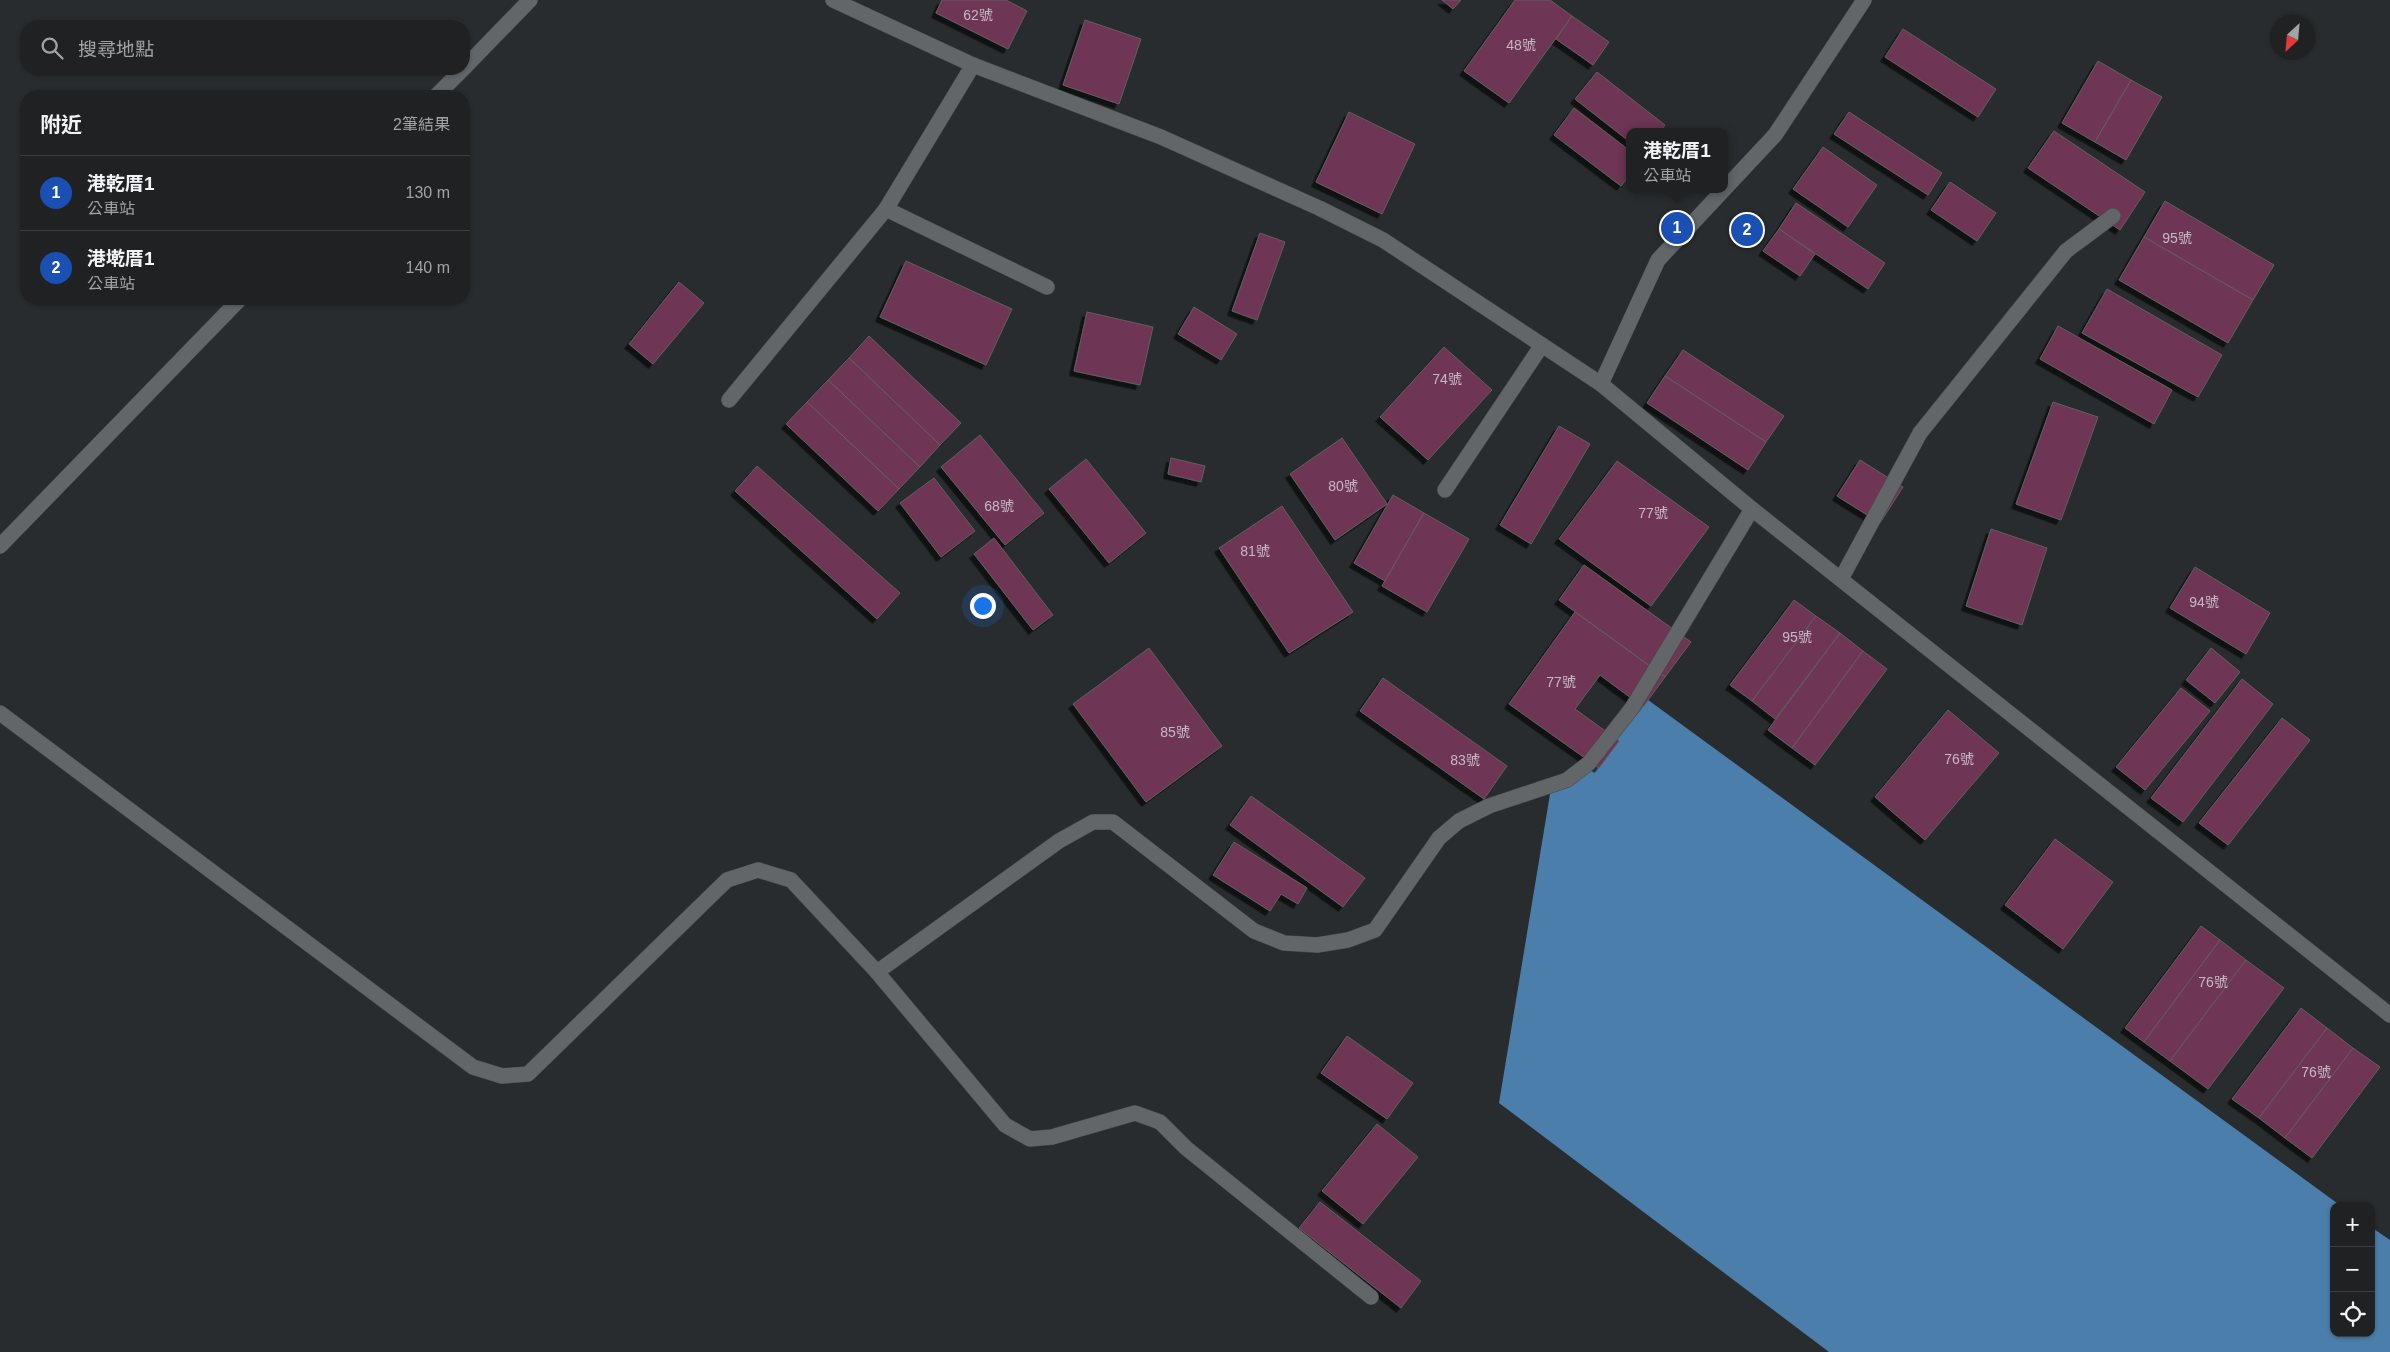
<!DOCTYPE html>
<html lang="zh-TW">
<meta charset="utf-8">
<style>
:root{--surface:#1f2122;--page:#27292a;--text:#f1f3f6;--muted:#a1a3a5;--line:#3c3e40;--accent:#bea9f4}
body{margin:0;font-family:Arial,"Noto Sans TC",sans-serif;background:var(--page);color:var(--text)}
.controls{position:absolute;right:15px;bottom:15px;display:grid;overflow:hidden;border-radius:10px;box-shadow:0 1px 4px #0004}
.controls button{width:45px;height:45px;display:grid;place-items:center;padding:0;border:0;border-bottom:1px solid var(--line);background:var(--surface);color:var(--text);font:25px sans-serif}
.compass{position:absolute;left:2270px;top:15px;width:45px;height:45px;border-radius:50%;background:var(--surface);box-shadow:0 1px 4px #0004;rotate:206deg}
.you{position:absolute;left:982px;top:605px;width:18px;height:18px;margin:-12px;border:4px solid #fff;border-radius:50%;background:#1a73e8;box-shadow:0 0 0 8px #1a73e833}
.badge{display:grid;place-items:center;width:32px;height:32px;border-radius:50%;background:var(--accent);color:#fff;font-size:16px;font-weight:700}
.pin{position:absolute;translate:-50% -50%;border:2px solid #fff;box-shadow:0 1px 5px #0006}
.popup{position:absolute;left:1626px;top:128px;width:102px;height:65px;box-sizing:border-box;display:grid;place-content:center;border-radius:10px;background:var(--surface);filter:drop-shadow(0 1px 4px #0005);font-size:16px;white-space:nowrap;color:var(--muted)}
.popup b{font-size:19px;color:var(--text)}
.popup::after{content:'';position:absolute;left:50%;top:100%;margin-left:-10px;border:10px solid transparent;border-top-color:var(--surface)}
.list{margin:0;padding:0;list-style:none}
h2{display:flex;justify-content:space-between;align-items:center;height:65px;margin:0;padding:0 20px;font-size:21px}
h2 small{font-size:16px;font-weight:400;color:var(--muted)}
.list li{display:grid;grid-template-columns:32px 1fr auto;gap:15px;align-items:center;box-sizing:border-box;height:75px;padding:0 20px;border-top:1px solid var(--line)}
.list b{display:block;font-size:19px;white-space:nowrap}
.list p{margin:0;font-size:16px;white-space:nowrap;color:var(--muted)}
.list em{font-size:16px;font-style:normal;color:var(--muted)}
.icon{flex:none;width:28px;height:28px;fill:none;stroke:currentColor;stroke-width:2;stroke-linecap:round;stroke-linejoin:round}
.map{position:relative;flex:none;width:2390px;height:1352px;overflow:hidden}
.search{position:absolute;background:var(--surface);box-shadow:0 1px 4px #0004;left:20px;top:20px;width:450px;height:55px;display:flex;align-items:center;gap:12px;box-sizing:border-box;padding:0 18px;border-radius:20px;color:var(--muted);font-size:19px}
.panel{position:absolute;background:var(--surface);box-shadow:0 1px 4px #0004;left:20px;top:90px;width:450px;height:215px;border-radius:20px}
.map>svg:first-child{display:block}
</style>
<div class="map">
<svg width="2390" height="1352" viewBox="0 0 2390 1352">
<defs>
<filter id="shadow"><feDropShadow dx="-4.5" dy="4.5" stdDeviation="0" flood-color="#0009"/></filter>
</defs>
<rect width="100%" height="100%" fill="#292c2e"/>
<!-- water -->
<polygon fill="#4b7eaa" points="1644,697 2341,1206 2334,1206 2334,1333 2371,1333 2371,1227 2390,1240 2390,1352 1829,1352 1499,1103 1551,788 1578,774"/>
<!-- building -->
<g fill="#6e3655" stroke="#625e60" filter="url(#shadow)">
<polygon points="942,0 1006,0 1027,11 1008,49 936,13"/>
<polygon points="1442,0 1461,0 1453,9"/>
<polygon points="1515,0 1550,0 1572,16 1509,103 1464,71"/>
<polygon points="1572,16 1609,42 1593,65 1556,39"/>
<polygon points="1085,20 1141,39 1119,104 1063,85"/>
<polygon points="1903,29 1996,89 1978,117 1885,57"/>
<polygon points="2098,61 2131,80 2095,142 2062,123"/>
<polygon points="1597,72 1665,125 1660,132 1630,132 1630,142 1575,99"/>
<polygon points="2131,80 2162,97 2126,160 2095,142"/>
<polygon points="1574,108 1630,151 1630,175 1621,186 1554,135"/>
<polygon points="1349,112 1415,144 1382,214 1316,182"/>
<polygon points="1849,112 1942,173 1928,195 1834,134"/>
<polygon points="2054,131 2145,192 2120,230 2028,168"/>
<polygon points="1823,147 1877,185 1848,227 1793,189"/>
<polygon points="1950,182 1996,213 1977,241 1931,210"/>
<polygon points="2165,201 2274,265 2253,300 2144,237"/>
<polygon points="1796,203 1885,263 1868,289 1779,229"/>
<polygon points="1779,229 1815,254 1800,276 1763,251"/>
<polygon points="1260,233 1285,242 1257,320 1232,311"/>
<polygon points="2144,237 2253,300 2228,343 2119,280"/>
<polygon points="906,261 1012,309 986,365 880,317"/>
<polygon points="679,282 704,303 653,364 629,344"/>
<polygon points="2107,289 2222,355 2198,397 2082,333"/>
<polygon points="1194,307 1237,334 1221,360 1178,334"/>
<polygon points="1087,312 1153,327 1140,385 1074,371"/>
<polygon points="2058,326 2172,390 2154,424 2040,359"/>
<polygon points="869,336 961,423 940,445 849,358"/>
<polygon points="1444,347 1492,390 1428,460 1380,417"/>
<polygon points="1683,350 1784,416 1766,442 1665,376"/>
<polygon points="849,358 940,445 920,467 828,380"/>
<polygon points="1665,376 1766,442 1748,470 1647,403"/>
<polygon points="828,380 920,467 899,489 807,402"/>
<polygon points="807,402 899,489 878,511 786,424"/>
<polygon points="2053,402 2098,417 2061,520 2016,504"/>
<polygon points="1559,426 1590,444 1531,544 1500,525"/>
<polygon points="980,435 1044,513 1005,545 941,467"/>
<polygon points="1342,438 1387,504 1335,540 1290,474"/>
<polygon points="1171,458 1205,466 1201,482 1168,474"/>
<polygon points="1086,459 1146,533 1109,563 1049,489"/>
<polygon points="1860,460 1903,487 1880,523 1837,496"/>
<polygon points="1617,461 1709,527 1651,606 1559,539"/>
<polygon points="757,466 900,593 877,619 735,491"/>
<polygon points="934,478 975,531 941,557 900,503"/>
<polygon points="1393,495 1424,513 1385,581 1354,563"/>
<polygon points="1282,506 1353,612 1289,653 1219,548"/>
<polygon points="1424,513 1469,539 1427,612 1382,586"/>
<polygon points="1991,529 2047,548 2022,625 1966,606"/>
<polygon points="994,538 1053,615 1033,630 974,554"/>
<polygon points="1584,565 1691,642 1665,677 1559,600"/>
<polygon points="2195,567 2270,613 2246,654 2170,608"/>
<polygon points="1794,600 1816,616 1752,701 1730,685"/>
<polygon points="1575,612 1665,677 1643,707 1600,675 1575,709 1619,741 1599,768 1509,704"/>
<polygon points="1816,616 1840,633 1775,719 1752,701"/>
<polygon points="1840,633 1863,651 1792,748 1768,730"/>
<polygon points="1149,648 1222,746 1146,802 1073,704"/>
<polygon points="2211,648 2240,672 2215,703 2186,680"/>
<polygon points="1863,651 1887,669 1815,765 1792,748"/>
<polygon points="1383,678 1507,766 1484,799 1360,711"/>
<polygon points="2242,679 2273,704 2183,822 2151,798"/>
<polygon points="2181,688 2210,711 2145,790 2116,767"/>
<polygon points="1948,710 1999,753 1925,840 1875,797"/>
<polygon points="2282,718 2310,740 2228,845 2199,823"/>
<polygon points="1251,796 1365,878 1343,907 1230,825"/>
<polygon points="2055,839 2113,882 2063,949 2005,905"/>
<polygon points="1234,842 1307,888 1298,904 1281,894 1270,911 1213,875"/>
<polygon points="2201,926 2220,940 2144,1042 2125,1028"/>
<polygon points="2220,940 2246,960 2170,1061 2144,1042"/>
<polygon points="2246,960 2284,988 2208,1089 2170,1061"/>
<polygon points="2301,1008 2327,1028 2259,1118 2232,1099"/>
<polygon points="2327,1028 2353,1048 2285,1138 2259,1118"/>
<polygon points="1347,1036 1413,1083 1387,1119 1321,1073"/>
<polygon points="2353,1048 2380,1067 2312,1158 2285,1138"/>
<polygon points="1377,1124 1418,1157 1363,1224 1322,1191"/>
<polygon points="1320,1202 1421,1281 1401,1308 1299,1228"/>
</g>
<g fill="none" stroke-linecap="round" stroke-linejoin="round">
<defs>
<g id="minor">
<polyline points="833,0 973,65 1161,137 1319,208 1383,240 1601,384 1752,509 2390,1015"/>
<polyline points="973,65 886,209 1047,287"/>
<polyline points="464,68 530,0"/>
<polyline points="436,96 463,69"/>
<polyline points="1601,384 1658,260 1775,135 1864,0"/>
<polyline points="729,400 886,209"/>
<polyline points="1445,490 1542,345"/>
<polyline points="0,546 240,299"/>
<polyline points="1841,579 1920,433 2066,251 2113,216"/>
<polyline points="0,713 473,1067 502,1076 528,1074 727,880 758,870 791,880 877,972 1059,841 1093,822 1113,822 1254,931 1284,943 1317,945 1348,940 1375,930 1439,838 1459,821 1489,806 1567,780 1589,763 1632,708 1752,509"/>
<polyline points="877,972 1005,1125 1030,1139 1052,1137 1135,1113 1160,1122 1186,1148 1371,1297"/>
</g>
</defs>
<!-- minor casing -->
<use href="#minor" stroke="#474a4c" stroke-width="16"/>
<!-- minor -->
<use href="#minor" stroke="#626669" stroke-width="15"/>
</g>
<g text-anchor="middle" stroke-width="4.5" stroke-linejoin="round" paint-order="stroke">
<!-- number labels -->
<g font-size="14" fill="#c5b8c2">
<text x="978" y="20">62號</text>
<text x="1521" y="50">48號</text>
<text x="2177" y="243">95號</text>
<text x="1447" y="384">74號</text>
<text x="1343" y="491">80號</text>
<text x="999" y="511">68號</text>
<text x="1653" y="518">77號</text>
<text x="1255" y="556">81號</text>
<text x="2204" y="607">94號</text>
<text x="1797" y="642">95號</text>
<text x="1561" y="687">77號</text>
<text x="1175" y="737">85號</text>
<text x="1959" y="764">76號</text>
<text x="1465" y="765">83號</text>
<text x="2213" y="987">76號</text>
<text x="2316" y="1077">76號</text>
</g>
</g>
</svg>
<div class="controls">
<button>+</button>
<button>−</button>
<button><svg class="icon" aria-label="locate" viewBox="0 0 24 24"><circle cx="12" cy="12" r="6"/><path d="M12 2v4M12 18v4M2 12h4M18 12h4"/></svg></button>
</div>
<svg class="compass" viewBox="-18 -18 36 36"><path d="M0-13l5 13h-10z" fill="#e53935"/><path d="M0 13l5-13h-10z" fill="#a1a3a5"/></svg>
<div class="you"></div>
<div class="pin badge" style="left:1677px;top:228px;background:#1a4fb4">1</div>
<div class="popup"><b>港乾厝1</b>公車站</div>
<div class="pin badge" style="left:1747px;top:230px;background:#1a4fb4">2</div>
<div class="search"><svg class="icon" aria-label="search" viewBox="0 0 24 24"><circle cx="10" cy="10" r="6"/><path d="M15 15l6 6"/></svg>搜尋地點</div>
<section class="panel">
<h2>附近<small>2筆結果</small></h2>
<ul class="list">
<li><span class="badge" style="background:#1a4fb4">1</span><div><b>港乾厝1</b><p>公車站</p></div><em>130 m</em></li>
<li><span class="badge" style="background:#1a4fb4">2</span><div><b>港墘厝1</b><p>公車站</p></div><em>140 m</em></li>
</ul>
</section>
</div>
